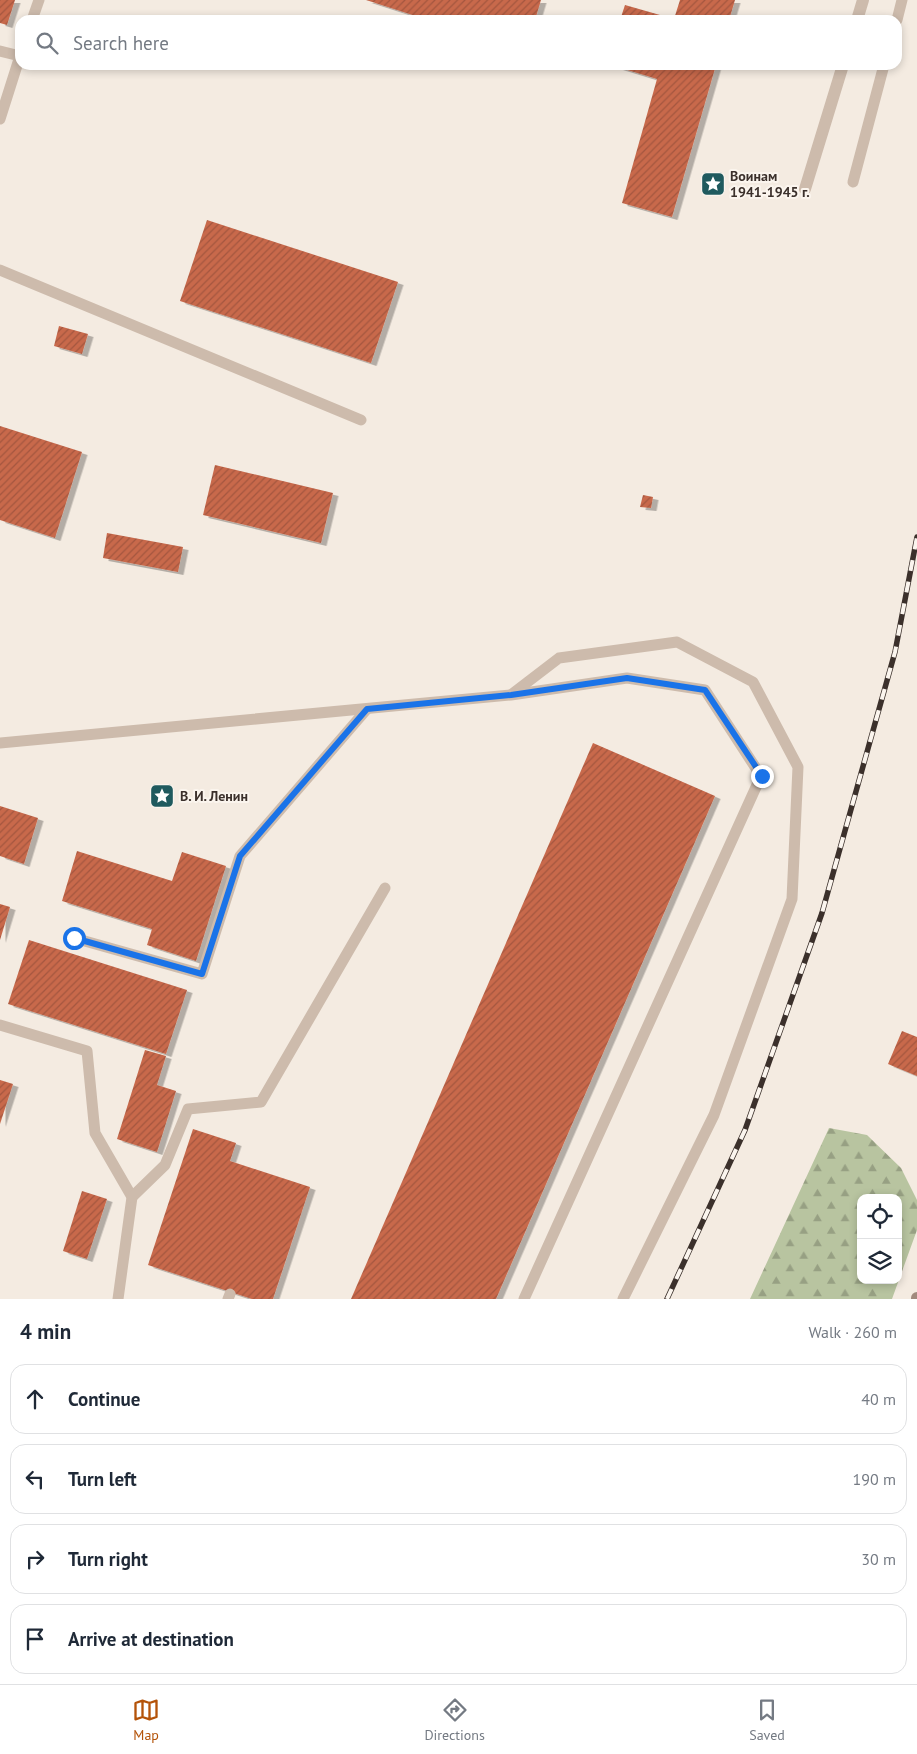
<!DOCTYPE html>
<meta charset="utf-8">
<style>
:root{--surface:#fff;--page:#f6f6f7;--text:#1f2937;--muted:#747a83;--line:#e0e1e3;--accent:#b45309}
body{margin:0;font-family:"PT Sans",sans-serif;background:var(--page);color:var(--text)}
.controls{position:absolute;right:15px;bottom:15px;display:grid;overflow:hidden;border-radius:10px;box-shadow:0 2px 8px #0003}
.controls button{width:45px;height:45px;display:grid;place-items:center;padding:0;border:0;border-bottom:1px solid var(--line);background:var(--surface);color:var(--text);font:25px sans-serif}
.stop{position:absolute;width:15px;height:15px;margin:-11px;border:4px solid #1a73e8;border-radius:50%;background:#fff}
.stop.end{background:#1a73e8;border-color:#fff;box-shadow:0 1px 5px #0008}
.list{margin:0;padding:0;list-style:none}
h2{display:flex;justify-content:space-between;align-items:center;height:65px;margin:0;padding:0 20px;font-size:21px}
h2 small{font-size:16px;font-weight:400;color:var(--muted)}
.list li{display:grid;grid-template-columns:32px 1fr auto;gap:15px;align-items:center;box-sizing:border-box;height:70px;margin:0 10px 10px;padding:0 10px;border:1px solid var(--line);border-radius:15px}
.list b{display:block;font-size:19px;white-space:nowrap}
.list em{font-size:16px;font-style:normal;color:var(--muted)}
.icon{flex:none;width:28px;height:28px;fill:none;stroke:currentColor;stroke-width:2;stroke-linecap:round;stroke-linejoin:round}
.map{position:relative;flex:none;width:917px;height:1299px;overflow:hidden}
.search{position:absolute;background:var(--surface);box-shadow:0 2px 8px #0003;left:15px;right:15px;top:15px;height:55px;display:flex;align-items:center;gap:12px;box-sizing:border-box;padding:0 18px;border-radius:15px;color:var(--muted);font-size:19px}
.sheet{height:385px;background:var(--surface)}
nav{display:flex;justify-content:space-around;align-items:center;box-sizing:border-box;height:70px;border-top:1px solid var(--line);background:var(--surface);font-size:14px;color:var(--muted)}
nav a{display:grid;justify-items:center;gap:2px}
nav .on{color:var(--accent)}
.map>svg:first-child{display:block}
</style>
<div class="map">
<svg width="917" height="1299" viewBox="0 0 917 1299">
<defs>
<pattern id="forest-firs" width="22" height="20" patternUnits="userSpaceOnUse" patternTransform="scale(1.25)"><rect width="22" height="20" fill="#b8c4a0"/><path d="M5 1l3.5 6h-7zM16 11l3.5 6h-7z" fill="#97a083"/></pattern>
<pattern id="building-hatch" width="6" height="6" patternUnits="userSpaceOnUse" patternTransform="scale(1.25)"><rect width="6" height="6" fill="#c8694b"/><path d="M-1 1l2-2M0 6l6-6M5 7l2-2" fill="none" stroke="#a4573f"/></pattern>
<filter id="shadow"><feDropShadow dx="5.5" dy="3" stdDeviation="0" flood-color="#0004"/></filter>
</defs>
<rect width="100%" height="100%" fill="#f4ebe1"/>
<!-- forest -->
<path fill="url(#forest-firs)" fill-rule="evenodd" d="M829,1128l38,7 34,33 16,32v30l-25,69h-142zM861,1198h37v82h-37z"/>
<!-- building -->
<g fill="url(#building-hatch)" filter="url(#shadow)">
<polygon points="0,0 15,0 7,25 0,23"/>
<polygon points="366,0 541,0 535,20 428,20"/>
<polygon points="680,0 735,0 729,20 620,20 625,5 674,19"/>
<polygon points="611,65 716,65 672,217 622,203 657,79"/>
<polygon points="207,220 398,282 371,363 180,301"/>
<polygon points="59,326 88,334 82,354 54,346"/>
<polygon points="0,426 82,452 55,538 0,520"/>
<polygon points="215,465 333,493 321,543 203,515"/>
<polygon points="643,495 653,497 651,508 640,507"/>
<polygon points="107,533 183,547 178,572 103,558"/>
<polygon points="593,743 715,796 496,1299 351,1299"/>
<polygon points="0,806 38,818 24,864 0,856"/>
<polygon points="77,851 172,881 182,852 226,866 196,961 147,945 152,929 62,901"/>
<polygon points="0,904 10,907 0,940"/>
<polygon points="29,940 187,990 166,1054 8,1004"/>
<polygon points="902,1031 917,1037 917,1076 888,1064"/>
<polygon points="145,1050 166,1056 157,1085 176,1091 157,1152 117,1139"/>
<polygon points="0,1080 13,1084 0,1124"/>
<polygon points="193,1129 236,1143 230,1161 310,1187 273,1299 252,1299 148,1265"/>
<polygon points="82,1191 107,1199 87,1259 63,1251"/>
</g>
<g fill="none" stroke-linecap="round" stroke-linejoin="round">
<!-- service -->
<g stroke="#cdbbac" stroke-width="11">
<polyline points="32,20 39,0"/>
<polyline points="897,20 902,0"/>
<polyline points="0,51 20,56"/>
<polyline points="0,119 20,56"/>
<polyline points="853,182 884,65"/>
<polyline points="0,270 361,420"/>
<polyline points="512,694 559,658 677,642 753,682 798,767 792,899 714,1115 623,1299"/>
<polyline points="0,743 511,695 627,678 705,690 761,776 524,1299"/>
<polyline points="74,938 202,974 240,856 367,709"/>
<polyline points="0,1025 87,1051 95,1133 132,1197 118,1299"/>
<polyline points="132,1197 165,1165 188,1109 261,1102 385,888"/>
<polyline points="228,1299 230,1294"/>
</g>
<!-- minor -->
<g stroke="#cdbbac" stroke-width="12">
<polyline points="857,20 863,0"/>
<polyline points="805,189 843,65"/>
</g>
<!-- secondary -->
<polyline stroke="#a18a7d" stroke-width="12" points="917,1299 917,1298"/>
<defs>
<polyline id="rail" points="667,1299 745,1130 822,913 895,652 917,537"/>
</defs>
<!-- rail casing -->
<use href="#rail" stroke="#3b302b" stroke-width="5.5"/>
<!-- rail -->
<use href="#rail" stroke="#fbf5ee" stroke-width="4" stroke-dasharray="11" stroke-linecap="butt"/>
</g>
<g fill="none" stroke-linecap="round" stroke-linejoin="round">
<!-- route -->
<polyline stroke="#1a73e8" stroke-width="6" points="74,938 202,974 240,856 367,709 511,695 627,678 705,690 762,776"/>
</g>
<!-- icons -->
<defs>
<symbol id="sight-square" viewBox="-11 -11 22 22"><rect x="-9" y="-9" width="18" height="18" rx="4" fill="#1f5a5e" stroke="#fbf5ee"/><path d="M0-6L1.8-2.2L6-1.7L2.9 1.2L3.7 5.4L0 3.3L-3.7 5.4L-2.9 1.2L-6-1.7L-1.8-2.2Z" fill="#fff"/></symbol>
</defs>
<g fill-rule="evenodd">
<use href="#sight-square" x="699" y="170" width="28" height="28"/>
<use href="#sight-square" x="148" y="782" width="28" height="28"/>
</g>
<g text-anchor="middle" stroke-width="4" stroke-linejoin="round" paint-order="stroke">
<!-- poi labels -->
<g font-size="14" font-weight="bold" fill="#3b302b" stroke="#fbf5ee" text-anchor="start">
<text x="730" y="181">Воинам<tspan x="730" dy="16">1941-1945 г.</tspan></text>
<text x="180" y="801">В. И. Ленин</text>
</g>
</g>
</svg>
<div class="controls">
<button><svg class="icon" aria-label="locate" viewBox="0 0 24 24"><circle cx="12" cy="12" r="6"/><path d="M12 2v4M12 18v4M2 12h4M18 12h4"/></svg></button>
<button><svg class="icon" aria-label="layers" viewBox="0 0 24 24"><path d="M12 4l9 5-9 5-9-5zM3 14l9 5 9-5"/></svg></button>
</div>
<div class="stop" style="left:74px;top:938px"></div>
<div class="stop end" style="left:762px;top:776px"></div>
<div class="search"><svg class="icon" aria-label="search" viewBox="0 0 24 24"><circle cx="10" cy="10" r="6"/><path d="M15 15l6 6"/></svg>Search here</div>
</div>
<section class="sheet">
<h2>4 min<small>Walk · 260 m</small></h2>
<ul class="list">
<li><svg class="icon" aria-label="ahead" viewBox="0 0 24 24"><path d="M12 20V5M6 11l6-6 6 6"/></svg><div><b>Continue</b></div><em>40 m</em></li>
<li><svg class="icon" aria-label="left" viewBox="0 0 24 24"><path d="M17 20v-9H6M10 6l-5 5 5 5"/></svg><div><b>Turn left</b></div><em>190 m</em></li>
<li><svg class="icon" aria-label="right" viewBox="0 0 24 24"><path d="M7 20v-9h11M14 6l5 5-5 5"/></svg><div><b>Turn right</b></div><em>30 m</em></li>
<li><svg class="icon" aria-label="arrive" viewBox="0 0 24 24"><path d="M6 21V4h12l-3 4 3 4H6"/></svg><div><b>Arrive at destination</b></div></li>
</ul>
</section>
<nav>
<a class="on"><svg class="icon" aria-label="map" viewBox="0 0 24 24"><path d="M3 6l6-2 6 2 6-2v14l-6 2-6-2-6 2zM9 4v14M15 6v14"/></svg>Map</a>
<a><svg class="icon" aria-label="directions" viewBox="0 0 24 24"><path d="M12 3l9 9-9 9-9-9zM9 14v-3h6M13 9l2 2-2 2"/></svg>Directions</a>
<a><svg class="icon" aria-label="saved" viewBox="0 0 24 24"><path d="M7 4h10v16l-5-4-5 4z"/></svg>Saved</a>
</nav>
